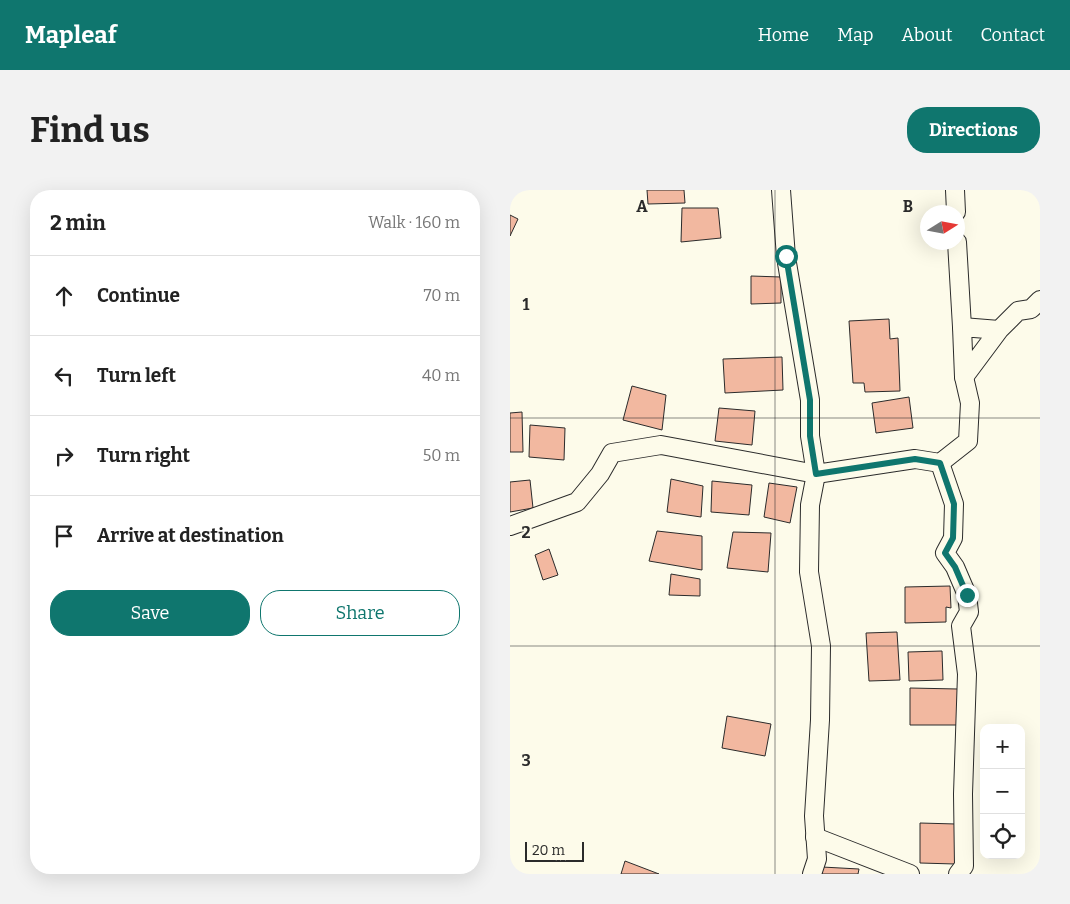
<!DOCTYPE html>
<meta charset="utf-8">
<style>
:root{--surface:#fff;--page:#f2f2f2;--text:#222;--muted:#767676;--line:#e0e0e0;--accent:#0f766e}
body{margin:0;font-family:Bitter,serif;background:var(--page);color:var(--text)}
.controls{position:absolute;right:15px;bottom:15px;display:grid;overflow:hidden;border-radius:10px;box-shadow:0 5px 20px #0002}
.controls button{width:45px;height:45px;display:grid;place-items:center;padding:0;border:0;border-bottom:1px solid var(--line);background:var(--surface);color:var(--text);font:25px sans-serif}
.compass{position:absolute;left:410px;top:15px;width:45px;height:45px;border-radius:50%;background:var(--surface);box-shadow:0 5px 20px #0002;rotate:79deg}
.scale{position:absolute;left:15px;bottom:12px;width:59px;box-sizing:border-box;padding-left:5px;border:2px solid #2b2b2b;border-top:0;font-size:14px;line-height:18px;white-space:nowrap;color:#2b2b2b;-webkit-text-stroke:4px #fdfbea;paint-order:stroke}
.stop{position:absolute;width:15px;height:15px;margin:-11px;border:4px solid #0f766e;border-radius:50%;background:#fff}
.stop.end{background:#0f766e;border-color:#fff;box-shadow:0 1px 5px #0008}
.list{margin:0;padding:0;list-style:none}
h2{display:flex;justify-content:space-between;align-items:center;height:65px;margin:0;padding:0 20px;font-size:21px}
h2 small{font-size:16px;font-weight:400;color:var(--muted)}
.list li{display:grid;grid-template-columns:32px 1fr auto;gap:15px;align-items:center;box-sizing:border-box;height:80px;padding:0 20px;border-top:1px solid var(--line)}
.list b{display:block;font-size:19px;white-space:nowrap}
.list em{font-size:16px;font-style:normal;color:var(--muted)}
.actions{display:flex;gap:10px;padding:15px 20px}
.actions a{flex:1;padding:11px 0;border:1px solid var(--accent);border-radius:20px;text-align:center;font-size:18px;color:var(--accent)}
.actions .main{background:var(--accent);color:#fff}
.icon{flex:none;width:28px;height:28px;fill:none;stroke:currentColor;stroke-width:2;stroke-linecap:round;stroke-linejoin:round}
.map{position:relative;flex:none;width:530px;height:684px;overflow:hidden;border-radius:20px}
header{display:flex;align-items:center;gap:30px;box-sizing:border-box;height:70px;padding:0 25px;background:var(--accent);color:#fff}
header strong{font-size:24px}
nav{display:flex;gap:28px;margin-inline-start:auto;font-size:18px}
.intro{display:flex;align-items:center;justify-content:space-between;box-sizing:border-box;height:120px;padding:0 30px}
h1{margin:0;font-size:35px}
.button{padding:12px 22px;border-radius:20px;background:var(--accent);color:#fff;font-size:18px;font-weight:700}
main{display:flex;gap:30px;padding:0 30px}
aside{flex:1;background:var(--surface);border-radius:20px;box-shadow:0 5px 20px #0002}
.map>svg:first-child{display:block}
</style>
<header>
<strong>Mapleaf</strong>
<nav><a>Home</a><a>Map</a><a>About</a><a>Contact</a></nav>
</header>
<div class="intro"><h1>Find us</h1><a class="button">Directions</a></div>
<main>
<aside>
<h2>2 min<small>Walk · 160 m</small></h2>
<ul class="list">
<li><svg class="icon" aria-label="ahead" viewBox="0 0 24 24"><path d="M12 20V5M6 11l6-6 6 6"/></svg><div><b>Continue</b></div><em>70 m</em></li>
<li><svg class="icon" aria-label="left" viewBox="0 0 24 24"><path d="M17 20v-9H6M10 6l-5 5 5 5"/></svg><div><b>Turn left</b></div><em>40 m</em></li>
<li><svg class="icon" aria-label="right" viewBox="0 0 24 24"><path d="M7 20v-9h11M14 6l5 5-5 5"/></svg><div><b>Turn right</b></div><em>50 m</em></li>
<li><svg class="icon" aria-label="arrive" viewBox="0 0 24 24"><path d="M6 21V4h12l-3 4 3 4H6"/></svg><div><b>Arrive at destination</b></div></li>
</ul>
<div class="actions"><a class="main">Save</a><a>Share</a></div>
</aside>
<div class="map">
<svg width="530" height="684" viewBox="0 0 530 684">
<rect width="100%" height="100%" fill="#fdfbea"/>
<!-- building -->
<g fill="#f2b8a0" stroke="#2b2b2b">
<polygon points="137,0 174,0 175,13 138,14"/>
<polygon points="172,18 208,18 211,48 171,52"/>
<polygon points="0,25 8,29 0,46"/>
<polygon points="241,86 271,87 271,113 241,114"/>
<polygon points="379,129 380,149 388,148 390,201 355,202 354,193 343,193 339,131"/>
<polygon points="272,167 273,200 215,203 213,169"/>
<polygon points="122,196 156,205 152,240 113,230"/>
<polygon points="399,207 403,238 366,243 362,213"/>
<polygon points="209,218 245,221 242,255 205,251"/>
<polygon points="12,222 13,262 0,262 0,223"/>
<polygon points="20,235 55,238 54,270 19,267"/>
<polygon points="161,289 193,296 191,327 157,322"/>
<polygon points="20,290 23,318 0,322 0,292"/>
<polygon points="202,291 242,295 239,325 201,322"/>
<polygon points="259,293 287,297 280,333 254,327"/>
<polygon points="147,341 192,346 192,380 139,371"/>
<polygon points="223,342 261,343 258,382 217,378"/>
<polygon points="39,359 48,385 33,390 25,365"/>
<polygon points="161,384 190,389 190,406 159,405"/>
<polygon points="440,396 441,418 436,417 436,432 395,433 395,397"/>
<polygon points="387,442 390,490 359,491 356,443"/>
<polygon points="432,461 433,490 399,491 398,462"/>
<polygon points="400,498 448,499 448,535 400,535"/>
<polygon points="217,526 261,534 255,566 212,558"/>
<polygon points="410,633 446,634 445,674 410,673"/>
<polygon points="115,671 149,684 111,684"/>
<polygon points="312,677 349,679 348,684 312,684"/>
</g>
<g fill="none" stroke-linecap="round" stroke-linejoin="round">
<defs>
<g id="street">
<polyline points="271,0 276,67 300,210 300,246 306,284 405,269 430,273 458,251 460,213 454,187"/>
<polyline points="445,0 446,22"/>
<polyline points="447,52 452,137"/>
<polyline points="489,140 452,137 454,187 489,140 508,121 521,119 530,110"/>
<polyline points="430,273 444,314 443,348 435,363 445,377 457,405 459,422 451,436 457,484 453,604 454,676 448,684"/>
<polyline points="0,336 67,312 90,284 102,263 151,255 306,284 300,315 299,382 311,456 310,530 304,626 307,669 302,684"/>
<polyline points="305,647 400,684"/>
</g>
</defs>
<!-- street casing -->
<use href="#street" stroke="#2b2b2b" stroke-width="20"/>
<!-- street -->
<use href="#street" stroke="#fdfbea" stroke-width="18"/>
</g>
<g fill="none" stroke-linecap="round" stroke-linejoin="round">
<!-- route -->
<polyline stroke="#0f766e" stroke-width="6" points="276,66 300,210 300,246 306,284 405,269 430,273 444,314 443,348 435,363 445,377 457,405"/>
</g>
<!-- grid -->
<path fill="none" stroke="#2b2b2b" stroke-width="1" stroke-opacity="0.55" d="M265,0v684M0,228h530M0,456h530"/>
<g font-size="16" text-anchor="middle" font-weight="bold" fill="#2b2b2b" stroke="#fdfbea" stroke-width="4" stroke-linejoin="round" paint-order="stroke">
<text x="132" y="22">A</text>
<text x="398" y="22">B</text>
<text x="16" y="120">1</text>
<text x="16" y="348">2</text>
<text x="16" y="576">3</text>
</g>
</svg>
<div class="controls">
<button>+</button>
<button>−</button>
<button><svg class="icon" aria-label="locate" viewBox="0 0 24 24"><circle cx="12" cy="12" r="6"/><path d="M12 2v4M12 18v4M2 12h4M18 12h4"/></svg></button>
</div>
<svg class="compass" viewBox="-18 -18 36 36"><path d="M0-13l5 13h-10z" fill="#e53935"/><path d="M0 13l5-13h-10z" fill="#767676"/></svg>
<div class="scale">20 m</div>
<div class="stop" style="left:276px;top:66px"></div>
<div class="stop end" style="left:457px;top:405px"></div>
</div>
</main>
